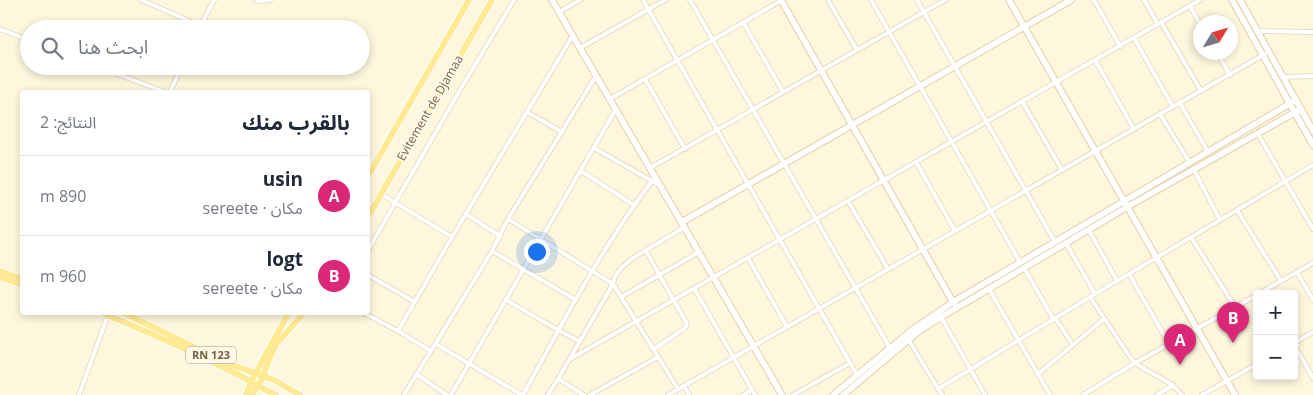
<!DOCTYPE html>
<html lang="ar">
<meta charset="utf-8">
<style>
:root{--surface:#fff;--page:#f2f2f3;--text:#1f2937;--muted:#747a83;--line:#e0e1e3;--accent:#db2777}
body{margin:0;font-family:"Open Sans","Noto Sans Arabic",sans-serif;background:var(--page);color:var(--text);direction:rtl}
.controls{position:absolute;right:15px;bottom:15px;display:grid;overflow:hidden;border-radius:5px;box-shadow:0 2px 8px #0003}
.controls button{width:45px;height:45px;display:grid;place-items:center;padding:0;border:0;border-bottom:1px solid var(--line);background:var(--surface);color:var(--text);font:25px sans-serif}
.compass{position:absolute;left:1193px;top:15px;width:45px;height:45px;border-radius:50%;background:var(--surface);box-shadow:0 2px 8px #0003;rotate:52deg}
.you{position:absolute;left:536px;top:251px;width:18px;height:18px;margin:-12px;border:4px solid #fff;border-radius:50%;background:#1a73e8;box-shadow:0 0 0 8px #1a73e833}
.badge{display:grid;place-items:center;width:32px;height:32px;border-radius:50%;background:var(--accent);color:#fff;font-size:16px;font-weight:700}
.pin{position:absolute;translate:-50% -41px;filter:drop-shadow(0 1px 2px #0008)}
.pin::after{content:'';position:absolute;top:26px;width:18px;height:15px;background:inherit;clip-path:polygon(0 0,100% 0,50% 100%)}
.list{margin:0;padding:0;list-style:none}
h2{display:flex;justify-content:space-between;align-items:center;height:65px;margin:0;padding:0 20px;font-size:21px}
h2 small{font-size:16px;font-weight:400;color:var(--muted)}
.list li{display:grid;grid-template-columns:32px 1fr auto;gap:15px;align-items:center;box-sizing:border-box;height:80px;padding:0 20px;border-top:1px solid var(--line)}
.list b{display:block;font-size:19px;white-space:nowrap}
.list p{margin:0;font-size:16px;white-space:nowrap;color:var(--muted)}
.list em{font-size:16px;font-style:normal;color:var(--muted)}
.icon{flex:none;width:28px;height:28px;fill:none;stroke:currentColor;stroke-width:2;stroke-linecap:round;stroke-linejoin:round}
.map{position:relative;flex:none;width:1313px;height:395px;overflow:hidden;direction:ltr}
.search{position:absolute;background:var(--surface);box-shadow:0 2px 8px #0003;left:20px;top:20px;width:350px;height:55px;display:flex;align-items:center;gap:12px;box-sizing:border-box;padding:0 18px;border-radius:28px;color:var(--muted);font-size:19px}
.panel{position:absolute;background:var(--surface);box-shadow:0 2px 8px #0003;left:20px;top:90px;width:350px;height:225px;border-radius:5px;direction:rtl}
.map>svg:first-child{display:block}
</style>
<div class="map">
<svg width="1313" height="395" viewBox="0 0 1313 395">
<rect width="100%" height="100%" fill="#fef7de"/>
<g fill="none" stroke-linecap="round" stroke-linejoin="round">
<defs>
<g id="street">
<polyline points="141,0 201,26"/>
<polyline points="256,0 260,1 270,0"/>
<polyline points="643,0 857,375"/>
<polyline points="690,0 890,348"/>
<polyline points="828,0 857,50"/>
<polyline points="871,0 1020,262"/>
<polyline points="917,0 1055,242"/>
<polyline points="1094,0 1120,46"/>
<polyline points="1144,0 1158,24"/>
<polyline points="1190,6 1200,24"/>
<polyline points="559,12 580,0"/>
<polyline points="743,22 783,92"/>
<polyline points="1161,22 1201,91"/>
<polyline points="0,29 29,40"/>
<polyline points="199,29 214,0"/>
<polyline points="1258,31 1313,32"/>
<polyline points="1134,38 1173,107"/>
<polyline points="580,48 665,0"/>
<polyline points="1217,52 1230,75"/>
<polyline points="1095,60 1134,129"/>
<polyline points="96,66 165,92"/>
<polyline points="1283,77 1313,76"/>
<polyline points="645,79 685,149"/>
<polyline points="170,92 182,66"/>
<polyline points="610,99 782,0"/>
<polyline points="1022,101 1062,170"/>
<polyline points="1180,103 1208,152"/>
<polyline points="527,112 562,132"/>
<polyline points="1160,114 1190,163"/>
<polyline points="1258,134 1313,229"/>
<polyline points="594,148 659,185"/>
<polyline points="916,162 955,231"/>
<polyline points="650,168 945,0"/>
<polyline points="1194,170 1220,220"/>
<polyline points="581,171 634,205"/>
<polyline points="381,194 452,237"/>
<polyline points="848,201 888,269"/>
<polyline points="1237,210 1281,281"/>
<polyline points="466,214 500,236"/>
<polyline points="508,219 613,284 558,379 548,395"/>
<polyline points="1089,230 1117,281"/>
<polyline points="1191,237 1235,307"/>
<polyline points="1066,243 1095,294"/>
<polyline points="368,250 460,90 514,0"/>
<polyline points="492,251 576,300"/>
<polyline points="646,251 686,322 687,325 685,328 654,349"/>
<polyline points="748,258 787,327"/>
<polyline points="1024,268 1054,320"/>
<polyline points="1297,272 1313,300"/>
<polyline points="1129,274 1169,344"/>
<polyline points="368,275 415,302"/>
<polyline points="694,288 755,395"/>
<polyline points="989,289 1050,395"/>
<polyline points="1258,294 1313,263"/>
<polyline points="621,297 699,252"/>
<path d="M1090,297l42,63c15,14 37,18 50,35"/>
<polyline points="506,300 558,330 579,341"/>
<polyline points="362,312 398,331 431,351"/>
<polyline points="941,317 985,395"/>
<polyline points="1056,319 1073,345"/>
<polyline points="398,331 452,237 573,35"/>
<polyline points="908,339 942,395"/>
<polyline points="1294,343 1313,332"/>
<polyline points="436,344 522,395"/>
<polyline points="1294,345 1313,378"/>
<polyline points="570,359 1200,0"/>
<polyline points="416,374 447,395"/>
<polyline points="1038,374 1104,319"/>
<polyline points="558,379 584,395"/>
<polyline points="684,386 689,395"/>
<polyline points="678,389 613,284 615,276 622,267 633,258 685,227"/>
<polyline points="938,389 1095,294 1313,165"/>
<polyline points="79,395 108,315"/>
<polyline points="404,395 492,251 508,219 596,76"/>
<polyline points="451,395 616,109"/>
<path d="M523,395c40,-73 79,-148 129,-214"/>
<polyline points="590,395 658,357"/>
<polyline points="668,395 1265,54"/>
<polyline points="743,395 752,390"/>
<polyline points="793,395 850,363"/>
<polyline points="1083,395 1135,363 1257,295"/>
<polyline points="1157,395 1173,385"/>
<polyline points="1202,395 1257,364"/>
</g>
<g id="secondary">
<polyline points="552,0 782,395"/>
<polyline points="781,0 954,304"/>
<polyline points="1009,0 1235,395"/>
<polyline points="1232,0 1313,145"/>
<polyline points="1240,0 1313,131"/>
<polyline points="682,222 1071,0"/>
<polyline points="833,395 912,330 953,302 1296,100"/>
<polyline points="843,395 919,331 941,317 1127,207 1301,109"/>
</g>
<g id="primary">
<polyline points="368,176 469,0"/>
<polyline points="368,217 492,0"/>
<polyline points="0,271 22,279"/>
<polyline points="0,277 22,285"/>
<path d="M100,312c46,19 91,39 135,61 14,7 27,16 41,22"/>
<polyline points="122,312 227,363 274,380 300,395"/>
<polyline points="246,395 253,378 289,312"/>
<polyline points="252,395 262,379 270,357 277,343 305,312"/>
</g>
</defs>
<!-- street casing -->
<use href="#street" stroke="#e2d4ba" stroke-width="5.5"/>
<!-- secondary casing -->
<use href="#secondary" stroke="#e8d6b7" stroke-width="8"/>
<!-- primary casing -->
<use href="#primary" stroke="#fff" stroke-width="8"/>
<!-- street -->
<use href="#street" stroke="#fff" stroke-width="4"/>
<!-- secondary -->
<use href="#secondary" stroke="#fff" stroke-width="5.5"/>
<!-- primary -->
<use href="#primary" stroke="#ffea94" stroke-width="6"/>
</g>
<g text-anchor="middle" stroke-width="4" stroke-linejoin="round" paint-order="stroke">
<!-- shield labels -->
<rect fill="#fffae6" stroke="#9e8e75" stroke-width="1" x="186" y="346.5" width="50" height="17" rx="4"/>
<g font-size="11" font-weight="bold" fill="#755f45">
<text x="211" y="359">RN 123</text>
</g>
<!-- street labels -->
<g font-size="12" fill="#755f45" stroke="#fffae6">
<text transform="translate(430 108) rotate(-60)" y="4">Evitement de Djamaa</text>
</g>
</g>
</svg>
<div class="controls">
<button>+</button>
<button>−</button>
</div>
<svg class="compass" viewBox="-18 -18 36 36"><path d="M0-13l5 13h-10z" fill="#e53935"/><path d="M0 13l5-13h-10z" fill="#747a83"/></svg>
<div class="you"></div>
<div class="pin badge" style="left:1180px;top:365px">A</div>
<div class="pin badge" style="left:1233px;top:343px">B</div>
<div class="search"><svg class="icon" aria-label="search" viewBox="0 0 24 24"><circle cx="10" cy="10" r="6"/><path d="M15 15l6 6"/></svg>ابحث هنا</div>
<section class="panel">
<h2>بالقرب منك<small>النتائج: 2</small></h2>
<ul class="list">
<li><span class="badge">A</span><div><b>usin</b><p>مكان · sereete</p></div><em>890 m</em></li>
<li><span class="badge">B</span><div><b>logt</b><p>مكان · sereete</p></div><em>960 m</em></li>
</ul>
</section>
</div>
